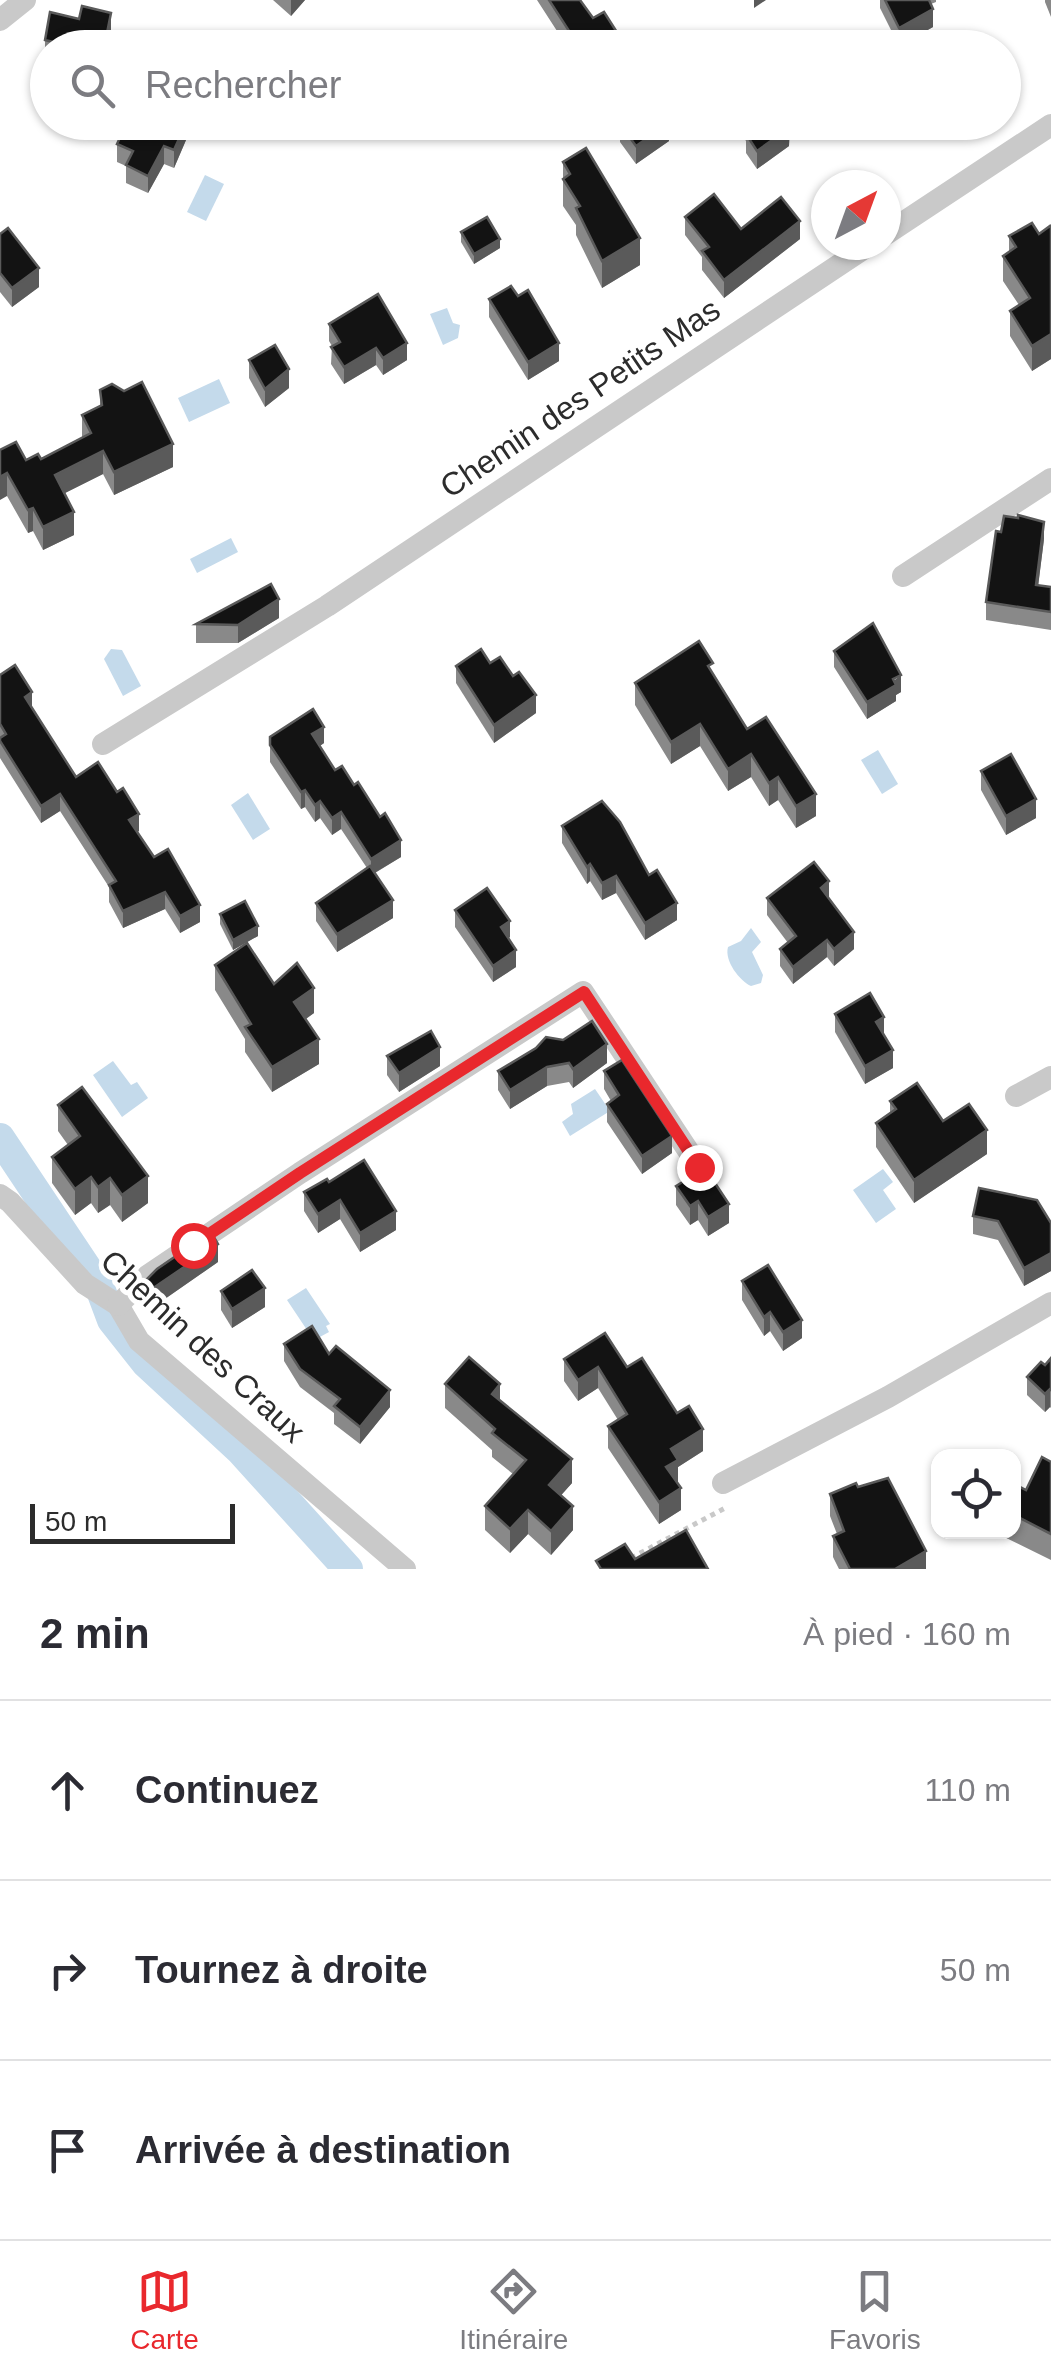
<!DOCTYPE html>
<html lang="fr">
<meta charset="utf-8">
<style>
:root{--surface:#fff;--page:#f7f7f7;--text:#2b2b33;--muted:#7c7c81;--line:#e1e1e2;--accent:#e9282d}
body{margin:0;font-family:Arial,sans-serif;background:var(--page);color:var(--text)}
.controls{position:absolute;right:30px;bottom:30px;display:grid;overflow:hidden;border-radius:20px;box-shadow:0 2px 8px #0004}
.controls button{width:90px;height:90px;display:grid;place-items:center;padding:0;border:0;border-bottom:2px solid var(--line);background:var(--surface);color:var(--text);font:50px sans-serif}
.compass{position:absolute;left:811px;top:170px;width:90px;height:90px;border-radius:50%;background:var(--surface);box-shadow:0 2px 8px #0004;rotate:41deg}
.scale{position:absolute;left:30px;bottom:25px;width:205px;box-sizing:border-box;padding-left:10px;border:5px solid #2c2c2c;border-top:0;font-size:28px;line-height:35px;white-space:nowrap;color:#2c2c2c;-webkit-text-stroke:8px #fff;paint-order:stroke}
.stop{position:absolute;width:30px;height:30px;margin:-22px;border:8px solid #e9282d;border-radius:50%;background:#fff}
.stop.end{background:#e9282d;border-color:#fff;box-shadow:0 2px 10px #0008}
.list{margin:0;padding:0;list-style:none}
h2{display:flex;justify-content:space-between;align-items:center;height:130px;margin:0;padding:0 40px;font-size:42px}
h2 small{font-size:32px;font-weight:400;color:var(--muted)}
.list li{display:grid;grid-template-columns:65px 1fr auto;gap:30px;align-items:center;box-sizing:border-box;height:180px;padding:0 40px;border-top:2px solid var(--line)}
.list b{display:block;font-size:38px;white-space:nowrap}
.list em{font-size:32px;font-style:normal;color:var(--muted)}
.icon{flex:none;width:55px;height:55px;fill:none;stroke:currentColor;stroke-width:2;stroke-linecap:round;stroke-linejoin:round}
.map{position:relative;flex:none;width:1051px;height:1569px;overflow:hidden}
.search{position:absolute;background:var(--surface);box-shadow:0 2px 8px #0004;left:30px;right:30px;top:30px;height:110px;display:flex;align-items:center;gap:25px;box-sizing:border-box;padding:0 35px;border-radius:55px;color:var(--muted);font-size:38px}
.sheet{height:670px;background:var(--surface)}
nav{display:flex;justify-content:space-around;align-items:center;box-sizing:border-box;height:140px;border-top:2px solid var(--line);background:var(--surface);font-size:28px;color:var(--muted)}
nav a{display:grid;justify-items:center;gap:5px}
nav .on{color:var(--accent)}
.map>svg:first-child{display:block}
</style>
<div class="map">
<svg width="1051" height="1569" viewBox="0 0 1051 1569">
<rect width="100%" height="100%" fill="#fff"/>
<!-- water -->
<g fill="#c4daeb">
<polygon points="205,175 224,184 206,221 187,212"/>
<polygon points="447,308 453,323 460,325 458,338 443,345 430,314"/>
<polygon points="219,379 230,403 189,422 178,398"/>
<polygon points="231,538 238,552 197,573 190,559"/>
<polygon points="111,649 122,650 141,686 123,696 104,659"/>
<polygon points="878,750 898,784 882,794 861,760"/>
<polygon points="248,793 270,829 253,840 231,805"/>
<path d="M751,928l10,14 -9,10 11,23 -2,8 -10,3c-11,-5 -27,-25 -23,-39l13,-6z"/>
<polygon points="113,1061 131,1085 137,1082 148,1098 122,1117 93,1075"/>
<polygon points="595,1089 610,1111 570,1136 562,1122 573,1114 571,1104"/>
<polygon points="883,1169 893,1182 883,1190 896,1209 876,1223 853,1190"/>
<polygon points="306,1288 330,1324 326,1326 329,1332 318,1338 311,1336 287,1300"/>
</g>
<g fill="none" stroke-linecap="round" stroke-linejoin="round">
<!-- canal -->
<polyline stroke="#c4daeb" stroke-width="30" points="0,1138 100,1288 112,1320 146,1363 240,1450 348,1569"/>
<!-- path -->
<polyline stroke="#c9c9c9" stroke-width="5" stroke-dasharray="5 5" stroke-linecap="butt" points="631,1558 727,1507"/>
<!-- minor -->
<g stroke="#c9c9c9" stroke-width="22">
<polyline points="0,20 25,0"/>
<polyline points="886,234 1051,125"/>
<polyline points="903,576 1051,479"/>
<polyline points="103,744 327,606 869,245"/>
<polyline points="1016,1096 1051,1077"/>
<polyline points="0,1195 10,1202 85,1284 118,1305 139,1341 405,1569"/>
<polyline points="118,1305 147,1276 300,1173 583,992 699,1167"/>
<polyline points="723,1483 888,1397 1051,1303"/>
</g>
</g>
<!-- wall -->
<g fill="#898989">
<polygon points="273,0 305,0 291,16"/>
<polygon points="537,0 580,0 593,18 627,48 568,48"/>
<polygon points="880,0 936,0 936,2 931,4 933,27 899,46 880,8"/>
<polygon points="1045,0 1051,0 1051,17 1045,2"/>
<polygon points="79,19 111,31 108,48 48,48 48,60 45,59 45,40"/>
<polygon points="618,122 669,122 669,141 636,164 620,142 620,127"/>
<polygon points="733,122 790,122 789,146 757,169 746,153 746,141"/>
<polygon points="186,140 174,168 164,164 148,193 126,183 126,166 117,162 117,144"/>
<polygon points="563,162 640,265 602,288 576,235 576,225 563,206"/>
<polygon points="685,217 741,229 800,239 724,298 702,270 702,257 685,235"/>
<polygon points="1051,228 1051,359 1032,371 1010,336 1010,311 1019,305 1003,281 1003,256 1009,251 1009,236 1039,234"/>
<polygon points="461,232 500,248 474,264 461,242"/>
<polygon points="0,234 39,287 12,307 0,292"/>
<polygon points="489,299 559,361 528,380 489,317"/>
<polygon points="329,324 407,360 383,375 376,365 344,384 331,364 332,346 329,341"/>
<polygon points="249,360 289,388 265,407 249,378"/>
<polygon points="100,390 173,467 114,495 103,474 65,493 74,535 43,550 33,531 28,533 7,496 0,450 26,460 41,459 82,438 82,415 100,406"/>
<polygon points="1044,539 1038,586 1051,587 1051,630 986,620 986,602"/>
<polygon points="279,618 238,643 196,643 196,624"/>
<polygon points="834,651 901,692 896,695 896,701 867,719 834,667"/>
<polygon points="456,666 536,713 494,743 456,683"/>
<polygon points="713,674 747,729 816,816 796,828 778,800 769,806 751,777 728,791 700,746 671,764 635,705 635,683"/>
<polygon points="0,675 32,709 76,777 139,831 137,832 154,857 200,922 180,933 165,909 123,928 109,902 109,887 60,811 41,823 0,758"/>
<polygon points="270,737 324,743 320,746 335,770 401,857 375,873 393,918 337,952 316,921 316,903 367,868 341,829 332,835 320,818 315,822 305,807 301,809 270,762"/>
<polygon points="981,771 1036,818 1006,835 981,790"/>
<polygon points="562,826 649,875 677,920 645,940 616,893 602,900 590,881 587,884 562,843"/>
<polygon points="767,898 828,898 854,949 834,966 827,957 793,984 780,966 780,949 788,943 767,915"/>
<polygon points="455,910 510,937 508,938 516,967 493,982 455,927"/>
<polygon points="220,914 258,936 233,950 220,924"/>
<polygon points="215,965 274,984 314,1013 306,1019 319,1064 272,1092 245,1052 245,1039 215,990"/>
<polygon points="835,1014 893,1068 865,1084 835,1032"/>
<polygon points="563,1040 607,1063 573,1088 569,1082 547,1086 510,1109 498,1090 498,1071"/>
<polygon points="387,1056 440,1066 399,1092 387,1075"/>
<polygon points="604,1071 672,1153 642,1174 607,1122 607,1104 611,1101 604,1089"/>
<polygon points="890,1101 943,1121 987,1154 914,1203 876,1147 876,1123 890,1113"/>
<polygon points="58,1105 148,1203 122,1222 110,1205 98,1213 91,1203 75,1215 52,1183 52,1157 68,1145 58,1131"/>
<polygon points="329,1182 396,1230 360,1252 340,1219 318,1233 304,1211 304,1192"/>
<polygon points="676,1186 729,1223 708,1236 698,1220 690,1225 676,1205"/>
<polygon points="973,1216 1051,1223 1051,1271 1024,1286 998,1240 973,1234"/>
<polygon points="218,1262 146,1312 140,1304 140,1286"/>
<polygon points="742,1281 802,1338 783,1351 770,1331 764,1336 742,1300"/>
<polygon points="221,1291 265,1307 232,1328 221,1310"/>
<polygon points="284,1344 329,1354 390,1407 360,1444 334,1424 334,1413 300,1387 284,1361"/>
<polygon points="1051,1358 1051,1408 1050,1407 1045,1412 1027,1395 1027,1377 1045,1365"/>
<polygon points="564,1359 627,1367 677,1413 703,1451 678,1467 677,1482 681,1510 659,1524 608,1448 608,1426 618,1420 598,1388 578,1401 564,1381"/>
<polygon points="445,1384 500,1400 572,1483 561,1495 573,1530 551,1555 528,1534 510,1553 485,1530 485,1506 513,1474 492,1457 492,1450 445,1408"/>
<polygon points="1051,1462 1051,1560 994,1532 1014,1532 1014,1484 1026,1490"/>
<polygon points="858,1487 926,1569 839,1569 833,1557 833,1536 837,1534 830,1516 830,1494"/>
</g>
<!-- shaded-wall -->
<g fill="#5a5a5a">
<polygon points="291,0 305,0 291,16"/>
<polygon points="754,0 766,0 754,8"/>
<polygon points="933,9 933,27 899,46 899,28"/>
<polygon points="111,13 111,31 108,48 105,48"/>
<polygon points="783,122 790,122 789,146 757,169 757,151"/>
<polygon points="186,123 186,140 174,168 174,150"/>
<polygon points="669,123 669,141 636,164 636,146"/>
<polygon points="164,146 164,164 148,193 148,176"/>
<polygon points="800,221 800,239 724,298 724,280"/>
<polygon points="640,238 640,265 602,288 602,261"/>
<polygon points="500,239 500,248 474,264 474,254"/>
<polygon points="39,268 39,287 12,307 12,288"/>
<polygon points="1051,334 1051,359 1032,371 1032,346"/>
<polygon points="407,343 407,360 383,375 383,358"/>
<polygon points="559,343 559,361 528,380 528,362"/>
<polygon points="376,348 376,365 344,384 344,367"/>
<polygon points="289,369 289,388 265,407 265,389"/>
<polygon points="173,444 173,467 114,495 114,472"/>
<polygon points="103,451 103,474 55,498 55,475"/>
<polygon points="7,473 7,496 0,500 0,477"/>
<polygon points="33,508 33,531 28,533 28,510"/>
<polygon points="74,512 74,535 43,550 43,527"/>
<polygon points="1044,522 1044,539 1036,603 1036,585"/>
<polygon points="279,599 279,618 238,643 238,625"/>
<polygon points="901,675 901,692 896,695 896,701 867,719 867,702"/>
<polygon points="32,692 32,710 25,697"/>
<polygon points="536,695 536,713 494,743 494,725"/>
<polygon points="700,724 700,746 671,764 671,742"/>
<polygon points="324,727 324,743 312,751 312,734"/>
<polygon points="751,754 751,777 728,791 728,769"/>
<polygon points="778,777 778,800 769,806 769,783"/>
<polygon points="305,790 305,807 301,809 301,792"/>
<polygon points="60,794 60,811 41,823 41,806"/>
<polygon points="816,794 816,816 796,828 796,806"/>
<polygon points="1036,799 1036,818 1006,835 1006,816"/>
<polygon points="320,801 320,818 315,822 315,805"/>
<polygon points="341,812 341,829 332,835 332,818"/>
<polygon points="139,814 139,831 129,837 129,820"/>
<polygon points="401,840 401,857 371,875 371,859"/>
<polygon points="590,864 590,881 587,884 587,867"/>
<polygon points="616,876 616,893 602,900 602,883"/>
<polygon points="829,881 829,898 821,888"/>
<polygon points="165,892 165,909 123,928 123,911"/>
<polygon points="393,900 393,918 337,952 337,934"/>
<polygon points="677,903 677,920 645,940 645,923"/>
<polygon points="200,905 200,922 180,933 180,916"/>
<polygon points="510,921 510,937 501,944 501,927"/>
<polygon points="258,926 258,936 233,950 233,940"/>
<polygon points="854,932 854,949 834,966 834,949"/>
<polygon points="827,940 827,957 793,984 793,967"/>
<polygon points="516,950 516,967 493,982 493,966"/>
<polygon points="314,988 314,1013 294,1027 294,1002"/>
<polygon points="884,1017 884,1035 876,1022"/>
<polygon points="319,1039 319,1064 272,1092 272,1067"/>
<polygon points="607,1044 607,1063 573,1088 573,1069"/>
<polygon points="440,1047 440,1066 399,1092 399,1073"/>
<polygon points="893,1050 893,1068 865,1084 865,1066"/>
<polygon points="547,1067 547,1086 510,1109 510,1090"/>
<polygon points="987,1130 987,1154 914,1203 914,1180"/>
<polygon points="672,1136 672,1153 642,1174 642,1156"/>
<polygon points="148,1176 148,1203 122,1222 122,1195"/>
<polygon points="91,1177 91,1203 75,1215 75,1189"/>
<polygon points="110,1178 110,1205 98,1213 98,1187"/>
<polygon points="340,1200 340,1219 318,1233 318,1214"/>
<polygon points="698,1201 698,1220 690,1225 690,1206"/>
<polygon points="729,1204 729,1223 708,1236 708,1217"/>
<polygon points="396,1211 396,1230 360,1252 360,1233"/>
<polygon points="218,1244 218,1262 146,1312 146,1293"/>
<polygon points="1051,1253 1051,1271 1024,1286 1024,1268"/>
<polygon points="265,1288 265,1307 232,1328 232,1309"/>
<polygon points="770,1312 770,1331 764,1336 764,1317"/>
<polygon points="802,1320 802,1338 783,1351 783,1332"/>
<polygon points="598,1367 598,1388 578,1401 578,1380"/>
<polygon points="500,1384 500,1408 492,1394"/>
<polygon points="1050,1389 1050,1407 1045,1412 1045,1394"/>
<polygon points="390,1390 390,1407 360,1444 360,1427"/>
<polygon points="703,1429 703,1451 678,1467 678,1482 666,1489 666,1467 671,1449"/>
<polygon points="572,1459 572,1483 549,1509 549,1485"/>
<polygon points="681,1488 681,1510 659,1524 659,1502"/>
<polygon points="573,1506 573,1530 551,1555 551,1531"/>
<polygon points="528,1510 528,1534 510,1553 510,1529"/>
<polygon points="926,1551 926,1569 895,1569"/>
</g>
<!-- building -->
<g fill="#131313" stroke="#5a5a5a" stroke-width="2.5">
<polygon points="549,0 580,0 593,18 604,12 627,48 580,48"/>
<polygon points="885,0 929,0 933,9 899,28"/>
<polygon points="82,6 111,13 105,43 77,36 74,47 45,40 50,12 79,19"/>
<polygon points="127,122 186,122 186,123 174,150 164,146 148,176 126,165 133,151 117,144"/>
<polygon points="622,122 669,122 669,123 636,146 620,124"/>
<polygon points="746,122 786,122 789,128 757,151 746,134 751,130"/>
<polygon points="586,148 640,238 602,261 576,208 580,206 563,179 570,174 563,162"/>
<polygon points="714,194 741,229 781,197 800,221 724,280 702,251 709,247 685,217"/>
<polygon points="487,217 500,239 474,254 461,232"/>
<polygon points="1032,223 1039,234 1050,226 1051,228 1051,334 1032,346 1010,311 1030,298 1003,256 1016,247 1009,236"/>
<polygon points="8,228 39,268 12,288 0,273 0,234"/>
<polygon points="511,286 518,296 528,290 559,343 528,362 489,299"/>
<polygon points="378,294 407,343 383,358 376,348 344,367 331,347 340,342 329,324"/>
<polygon points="275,345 289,369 265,389 249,360"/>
<polygon points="142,382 173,444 114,472 103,451 55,475 74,512 43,527 33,508 28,510 7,473 0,477 0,450 16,442 26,460 38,454 41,459 91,433 82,415 102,405 100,390 112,384 124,391"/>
<polygon points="1018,515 1044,522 1036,585 1051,587 1051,612 986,602 996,531 1001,532 1004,516 1018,518"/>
<polygon points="271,584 279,599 238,625 196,624"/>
<polygon points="873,623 901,675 893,679 896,685 867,702 834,651"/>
<polygon points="699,641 713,663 708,666 747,729 766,717 816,794 796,806 778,777 769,783 751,754 728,769 700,724 671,742 635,683"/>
<polygon points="481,649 490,663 500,657 513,676 519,672 536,695 494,725 456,666"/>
<polygon points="15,665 32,692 25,697 76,777 98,762 117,792 123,788 139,814 129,820 154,857 168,849 200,905 180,916 165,892 123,911 109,885 116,881 60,794 41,806 0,741 0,738 6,734 0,724 0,675"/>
<polygon points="313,709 324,727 312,734 335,770 342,766 354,785 358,782 380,817 385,813 401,840 371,859 341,812 332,818 320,801 315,805 305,790 301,792 270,745 270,737"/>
<polygon points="1011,754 1036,799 1006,816 981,771"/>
<polygon points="602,801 620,822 649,875 657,870 677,903 645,923 616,876 602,883 590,864 587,867 562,826"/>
<polygon points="814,862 829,881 821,888 854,932 834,949 827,940 793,967 780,949 796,936 767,898"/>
<polygon points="370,866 393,900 337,934 316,903"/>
<polygon points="487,888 510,921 501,927 516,950 493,966 455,910"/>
<polygon points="245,901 258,926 233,940 220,914"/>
<polygon points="247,943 274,984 297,963 314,988 294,1002 319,1039 272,1067 245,1027 251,1024 215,965"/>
<polygon points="870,993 884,1017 876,1022 893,1050 865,1066 835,1014"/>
<polygon points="592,1021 607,1044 573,1069 569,1063 547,1067 510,1090 498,1071 536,1048 546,1037 563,1040"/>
<polygon points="431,1031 440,1047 399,1073 387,1056"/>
<polygon points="622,1060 672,1136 642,1156 607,1104 619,1095 604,1071"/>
<polygon points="917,1083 943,1121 969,1104 987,1130 914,1180 876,1123 896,1109 890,1101"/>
<polygon points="82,1087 148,1176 122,1195 110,1178 98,1187 91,1177 75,1189 52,1157 80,1136 58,1105"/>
<polygon points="364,1160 396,1211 360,1233 340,1200 318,1214 304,1192 327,1179 329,1182"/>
<polygon points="705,1168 729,1204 708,1217 698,1201 690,1206 676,1186"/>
<polygon points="979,1188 1037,1200 1051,1223 1051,1253 1024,1268 998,1221 973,1216"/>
<polygon points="211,1232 218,1244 146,1293 140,1286 157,1269"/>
<polygon points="768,1265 802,1320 783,1332 770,1312 764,1317 742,1281"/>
<polygon points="252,1270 265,1288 232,1309 221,1291"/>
<polygon points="312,1326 329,1354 336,1346 390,1390 360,1427 334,1406 340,1399 300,1369 284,1344"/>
<polygon points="605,1333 627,1367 642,1358 677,1413 689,1406 703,1429 671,1449 678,1460 666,1467 681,1488 659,1502 608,1426 627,1414 598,1367 578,1380 564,1359"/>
<polygon points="469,1357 500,1384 492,1394 572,1459 549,1485 573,1506 551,1531 528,1510 510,1529 485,1506 526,1460 492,1433 495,1429 445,1384"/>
<polygon points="1051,1358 1051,1390 1050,1389 1045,1394 1027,1377 1041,1362 1045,1365"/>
<polygon points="1042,1457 1051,1462 1051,1534 1014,1515 1014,1484 1026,1490"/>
<polygon points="888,1478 926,1551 895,1569 850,1569 833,1536 844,1531 830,1494 856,1483 858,1487"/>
<polygon points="686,1530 708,1569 601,1569 596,1561 625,1544 635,1559"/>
</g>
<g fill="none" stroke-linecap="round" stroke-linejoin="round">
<!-- route -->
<polyline stroke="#e9282d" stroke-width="12" points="193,1245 300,1173 584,992 699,1167"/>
</g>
<g text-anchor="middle" stroke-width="10" stroke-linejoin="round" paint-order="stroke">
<!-- street labels -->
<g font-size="32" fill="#2c2c2c" stroke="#fff">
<text transform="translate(580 398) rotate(-34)" y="11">Chemin des Petits Mas</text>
<text transform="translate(203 1346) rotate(43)" y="11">Chemin des Craux</text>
</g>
</g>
</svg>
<div class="controls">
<button><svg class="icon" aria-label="locate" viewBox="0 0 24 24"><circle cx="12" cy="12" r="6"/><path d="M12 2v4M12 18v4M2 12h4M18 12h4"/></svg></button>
</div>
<svg class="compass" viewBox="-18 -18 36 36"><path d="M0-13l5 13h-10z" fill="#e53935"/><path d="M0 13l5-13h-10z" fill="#7c7c81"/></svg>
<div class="scale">50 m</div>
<div class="stop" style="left:193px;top:1245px"></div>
<div class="stop end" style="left:699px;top:1167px"></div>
<div class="search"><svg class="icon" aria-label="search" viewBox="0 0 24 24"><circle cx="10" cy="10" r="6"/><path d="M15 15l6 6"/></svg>Rechercher</div>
</div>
<section class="sheet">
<h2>2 min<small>À pied · 160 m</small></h2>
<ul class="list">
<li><svg class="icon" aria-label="ahead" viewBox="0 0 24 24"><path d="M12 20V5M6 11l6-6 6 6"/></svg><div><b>Continuez</b></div><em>110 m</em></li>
<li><svg class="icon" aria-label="right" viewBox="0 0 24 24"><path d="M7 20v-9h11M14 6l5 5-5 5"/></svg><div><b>Tournez à droite</b></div><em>50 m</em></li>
<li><svg class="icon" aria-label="arrive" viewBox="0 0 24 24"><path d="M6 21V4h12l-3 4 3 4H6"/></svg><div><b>Arrivée à destination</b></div></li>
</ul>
</section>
<nav>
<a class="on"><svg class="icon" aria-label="map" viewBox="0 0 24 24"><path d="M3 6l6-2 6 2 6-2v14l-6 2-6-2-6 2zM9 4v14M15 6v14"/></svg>Carte</a>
<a><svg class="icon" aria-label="directions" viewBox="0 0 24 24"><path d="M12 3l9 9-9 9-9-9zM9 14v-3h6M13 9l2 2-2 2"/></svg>Itinéraire</a>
<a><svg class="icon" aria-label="saved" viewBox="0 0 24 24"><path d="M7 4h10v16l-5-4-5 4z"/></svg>Favoris</a>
</nav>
